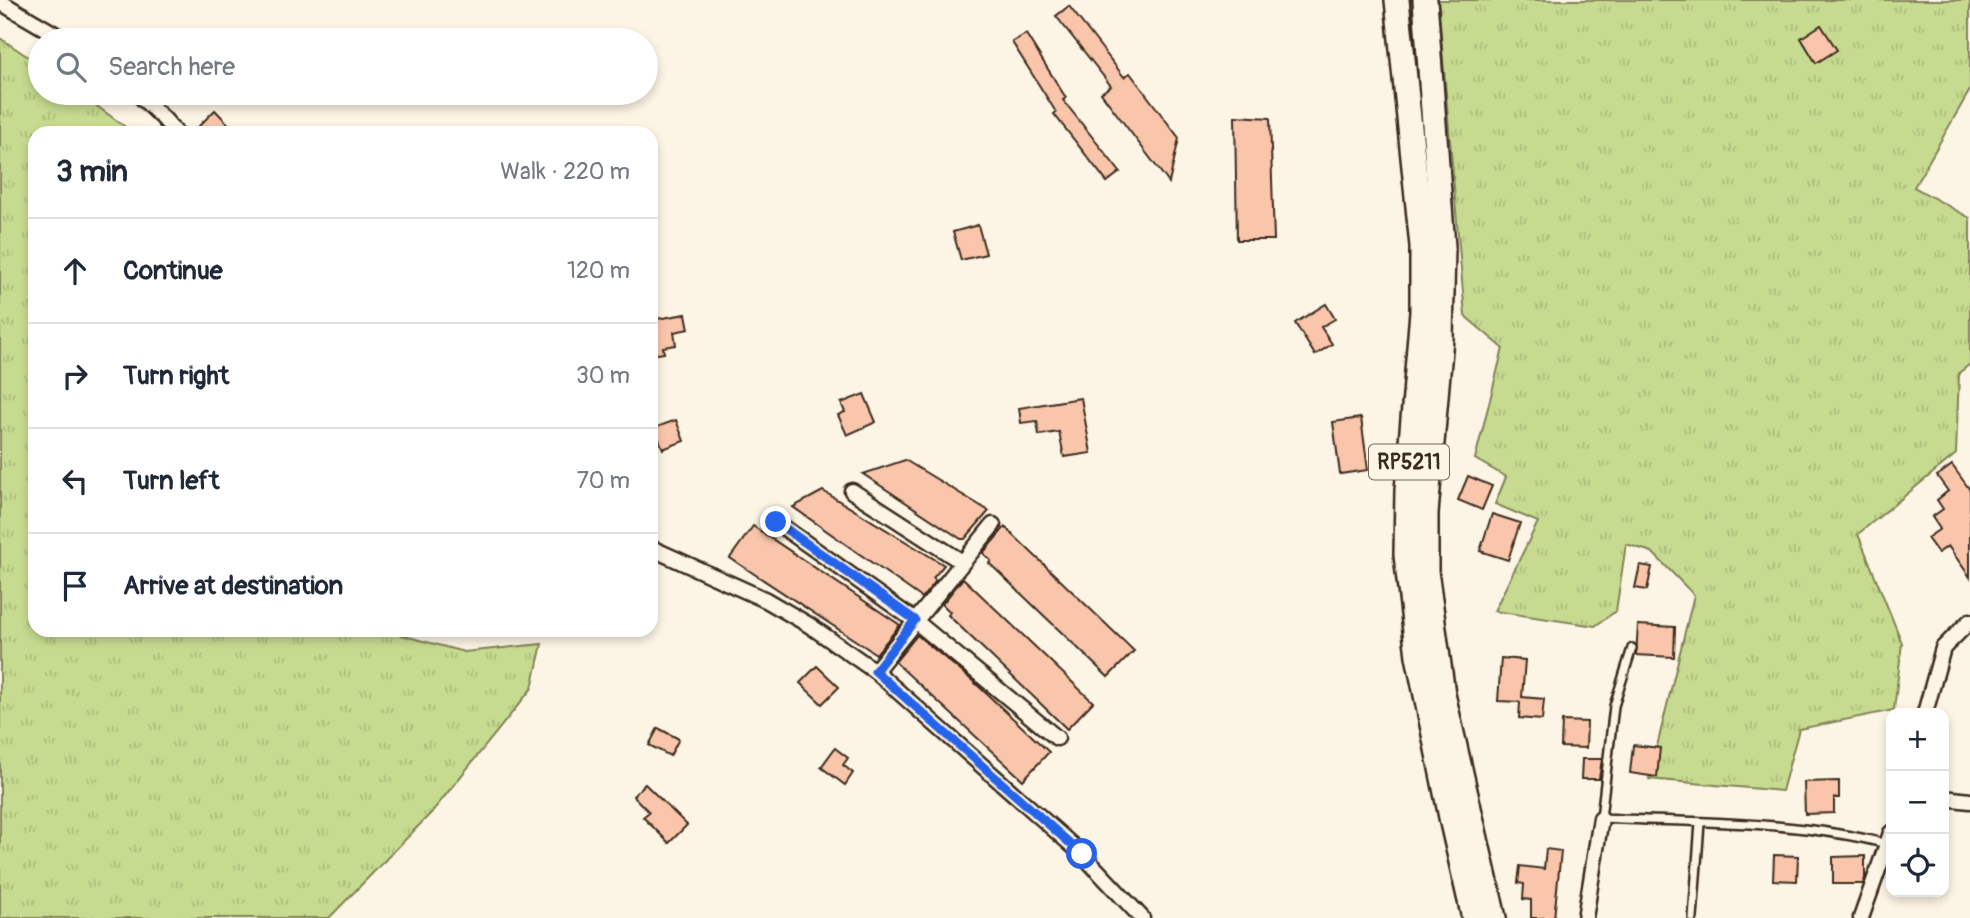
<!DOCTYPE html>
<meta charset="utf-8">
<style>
:root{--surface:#fff;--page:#f6f6f7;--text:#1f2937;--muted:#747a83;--line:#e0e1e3}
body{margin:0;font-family:Pangolin,sans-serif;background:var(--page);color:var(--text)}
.controls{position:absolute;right:21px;bottom:21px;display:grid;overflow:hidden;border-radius:14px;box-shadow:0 4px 10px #0003}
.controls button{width:63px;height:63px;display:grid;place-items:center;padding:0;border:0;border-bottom:2px solid var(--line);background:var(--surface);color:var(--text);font:35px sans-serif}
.stop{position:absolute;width:21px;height:21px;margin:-16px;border:5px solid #2563eb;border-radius:50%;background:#fff}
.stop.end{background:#2563eb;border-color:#fff;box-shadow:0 2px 7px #0008}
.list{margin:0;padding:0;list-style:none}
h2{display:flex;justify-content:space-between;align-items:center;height:91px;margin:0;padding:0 28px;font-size:30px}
h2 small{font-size:23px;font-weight:400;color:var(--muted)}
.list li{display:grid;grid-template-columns:46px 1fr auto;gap:21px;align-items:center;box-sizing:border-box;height:105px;padding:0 28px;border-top:2px solid var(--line)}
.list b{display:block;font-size:26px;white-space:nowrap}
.list em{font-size:23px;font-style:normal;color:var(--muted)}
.icon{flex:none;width:38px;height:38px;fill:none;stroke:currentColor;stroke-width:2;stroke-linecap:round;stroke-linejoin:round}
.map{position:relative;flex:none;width:1970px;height:918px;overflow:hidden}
.search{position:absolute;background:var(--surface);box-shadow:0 4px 10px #0003;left:28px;top:28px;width:630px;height:77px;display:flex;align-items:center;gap:18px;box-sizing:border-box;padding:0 24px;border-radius:38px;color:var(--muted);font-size:26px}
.panel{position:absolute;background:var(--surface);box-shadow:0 4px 10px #0003;left:28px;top:126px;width:630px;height:511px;border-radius:21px}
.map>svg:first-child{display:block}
</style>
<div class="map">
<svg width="1970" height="918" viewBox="0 0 1970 918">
<defs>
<pattern id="grass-tufts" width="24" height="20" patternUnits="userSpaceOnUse" patternTransform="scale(1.75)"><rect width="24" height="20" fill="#c6db90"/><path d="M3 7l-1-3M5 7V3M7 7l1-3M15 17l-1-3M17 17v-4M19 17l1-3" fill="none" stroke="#abbc7c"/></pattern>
</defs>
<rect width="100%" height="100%" fill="#fcf5e5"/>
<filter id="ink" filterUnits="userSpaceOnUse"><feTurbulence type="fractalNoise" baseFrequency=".0143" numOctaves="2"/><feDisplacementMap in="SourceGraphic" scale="14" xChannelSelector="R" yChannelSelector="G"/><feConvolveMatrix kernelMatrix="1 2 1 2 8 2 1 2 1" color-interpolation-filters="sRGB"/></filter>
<g filter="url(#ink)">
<!-- grass -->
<g fill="url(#grass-tufts)" stroke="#808257" stroke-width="2">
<polygon points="1438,0 1970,0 1970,90 1914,187 1970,218 1970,364 1959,373 1956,454 1858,534 1902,643 1894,710 1799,729 1782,791 1649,779 1694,595 1652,552 1626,544 1616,611 1595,626 1494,611 1538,522 1495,504 1506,477 1475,459 1503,348 1465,316"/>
<polygon points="0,38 40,65 40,93 79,93 124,126 130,133 35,133 35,630 398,630 401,635 464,652 542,644 532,688 432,812 329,918 0,918"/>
</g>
<!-- building -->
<g fill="#fac6ab" stroke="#3b2a1e" stroke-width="2">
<polygon points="1069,6 1124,77 1130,73 1179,138 1169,183 1101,93 1111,86 1056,16"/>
<polygon points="1821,25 1837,50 1816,63 1801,38"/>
<polygon points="1026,34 1066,98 1063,100 1120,172 1107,182 1054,114 1056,112 1012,42"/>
<polygon points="215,110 237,133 192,133"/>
<polygon points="1235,116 1270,118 1274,240 1237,240"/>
<polygon points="978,225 986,254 961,260 953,232"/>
<polygon points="1326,304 1335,319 1321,327 1332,344 1315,355 1295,323"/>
<polygon points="686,314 689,329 674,332 676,345 663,347 664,353 651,355 651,317 657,317 657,319"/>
<polygon points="864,394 876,422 847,435 838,415 845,412 841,403"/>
<polygon points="1081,398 1091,453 1064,457 1059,432 1039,435 1037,421 1021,423 1019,408"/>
<polygon points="1361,418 1368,470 1340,474 1333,422"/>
<polygon points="676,420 684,441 663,449 654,428"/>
<polygon points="905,460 989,511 965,539 961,539 863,474"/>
<polygon points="1952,465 1970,490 1970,577 1948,546 1938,553 1927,538 1940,529 1932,517 1943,509 1937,500 1948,491 1937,476"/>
<polygon points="1468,476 1492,486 1482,510 1458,500"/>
<polygon points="823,491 944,565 933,578 936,581 922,598 793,507"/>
<polygon points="1492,514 1520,523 1508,560 1480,551"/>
<polygon points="753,526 900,625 876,654 730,558"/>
<polygon points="1005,527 1134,651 1108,677 989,563 991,561 983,553"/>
<polygon points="1640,565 1652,567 1647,590 1635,588"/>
<polygon points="963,578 1093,702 1067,729 948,615 950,612 942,604"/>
<polygon points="1638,625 1675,627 1674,657 1636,655"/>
<polygon points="917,635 974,682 1049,752 1023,780 895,662"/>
<polygon points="1501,658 1525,660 1522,697 1544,699 1542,720 1519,718 1520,702 1498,701"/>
<polygon points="817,666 839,687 822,704 800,683"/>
<polygon points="1562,721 1587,722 1586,748 1561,747"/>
<polygon points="658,728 679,739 670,756 649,745"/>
<polygon points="1633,745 1660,748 1657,777 1630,773"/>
<polygon points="835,748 848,758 843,765 853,773 845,785 821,767"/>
<polygon points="1582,759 1602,759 1599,779 1581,779"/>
<polygon points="1839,781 1839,798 1834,798 1834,813 1805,814 1804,782"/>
<polygon points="645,784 687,825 669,843 643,817 649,812 633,796"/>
<polygon points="1546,849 1561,851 1554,918 1531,918 1531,900 1523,899 1524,884 1518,883 1520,866 1544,869"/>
<polygon points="1774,855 1798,856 1797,881 1773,880"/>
<polygon points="1865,856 1865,878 1863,884 1833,884 1833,857"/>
</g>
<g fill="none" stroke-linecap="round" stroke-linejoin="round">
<defs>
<g id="lane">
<path d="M1632,648l-18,58 -13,112c95,5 194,2 286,26"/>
<polyline points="1693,918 1700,823"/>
</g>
<g id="street">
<polyline points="0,2 65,40"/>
<polyline points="137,93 163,118 176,133"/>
<polyline points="852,491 962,562"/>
<polyline points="776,522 914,620 1057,738"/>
<polyline points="651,548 766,600 809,625 875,671 1082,854 1142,918"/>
<polyline points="875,671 993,525"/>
<polyline points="1925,713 1943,648 1970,621"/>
<polyline points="1944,798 1970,801"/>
<polyline points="1585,918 1601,818"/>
<polyline points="1861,918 1891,833"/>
</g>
<g id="primary">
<polyline points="1397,0 1422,246 1422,312 1407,490 1406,555 1418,656 1453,827 1474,918"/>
<polyline points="1425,0 1443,247 1441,338 1426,513 1426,571 1443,694 1494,918"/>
</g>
</defs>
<!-- lane casing -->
<use href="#lane" stroke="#3b2a1e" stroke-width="12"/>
<!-- street casing -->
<use href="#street" stroke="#3b2a1e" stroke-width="19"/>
<!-- primary casing -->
<use href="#primary" stroke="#3b2a1e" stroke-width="28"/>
<!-- lane -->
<use href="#lane" stroke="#fcf5e5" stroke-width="7"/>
<!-- street -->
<use href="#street" stroke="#fcf5e5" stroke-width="14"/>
<!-- primary -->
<use href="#primary" stroke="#fcf5e5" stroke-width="23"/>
</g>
</g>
<g fill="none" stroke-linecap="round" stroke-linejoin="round" filter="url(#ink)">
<!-- route -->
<polyline stroke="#2563eb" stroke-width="9" points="776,522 915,620 875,671 1082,854"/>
</g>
<g text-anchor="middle" stroke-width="5" stroke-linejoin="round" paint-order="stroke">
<!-- shield labels -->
<rect fill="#fcf5e5" stroke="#75675a" stroke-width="2" x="1369" y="444.5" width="80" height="35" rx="5"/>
<g font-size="21" font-weight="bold" fill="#3b2a1e">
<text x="1409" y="469">RP5211</text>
</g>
</g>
</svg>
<div class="controls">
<button>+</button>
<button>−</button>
<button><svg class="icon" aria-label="locate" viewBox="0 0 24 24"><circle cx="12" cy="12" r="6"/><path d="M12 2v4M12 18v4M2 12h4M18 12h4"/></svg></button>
</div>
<div class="stop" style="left:1082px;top:854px"></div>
<div class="stop end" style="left:776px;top:522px"></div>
<div class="search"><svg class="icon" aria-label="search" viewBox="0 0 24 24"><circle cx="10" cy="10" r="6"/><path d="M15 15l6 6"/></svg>Search here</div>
<section class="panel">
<h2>3 min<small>Walk · 220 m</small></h2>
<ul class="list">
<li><svg class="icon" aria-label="ahead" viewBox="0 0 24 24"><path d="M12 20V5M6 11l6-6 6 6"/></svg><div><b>Continue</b></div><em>120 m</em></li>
<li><svg class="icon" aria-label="right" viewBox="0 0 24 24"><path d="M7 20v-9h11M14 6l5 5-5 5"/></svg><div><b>Turn right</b></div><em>30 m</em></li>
<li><svg class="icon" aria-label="left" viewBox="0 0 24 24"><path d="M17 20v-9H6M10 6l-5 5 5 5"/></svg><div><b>Turn left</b></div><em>70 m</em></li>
<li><svg class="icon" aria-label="arrive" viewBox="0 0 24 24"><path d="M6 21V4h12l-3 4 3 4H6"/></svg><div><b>Arrive at destination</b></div></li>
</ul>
</section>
</div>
